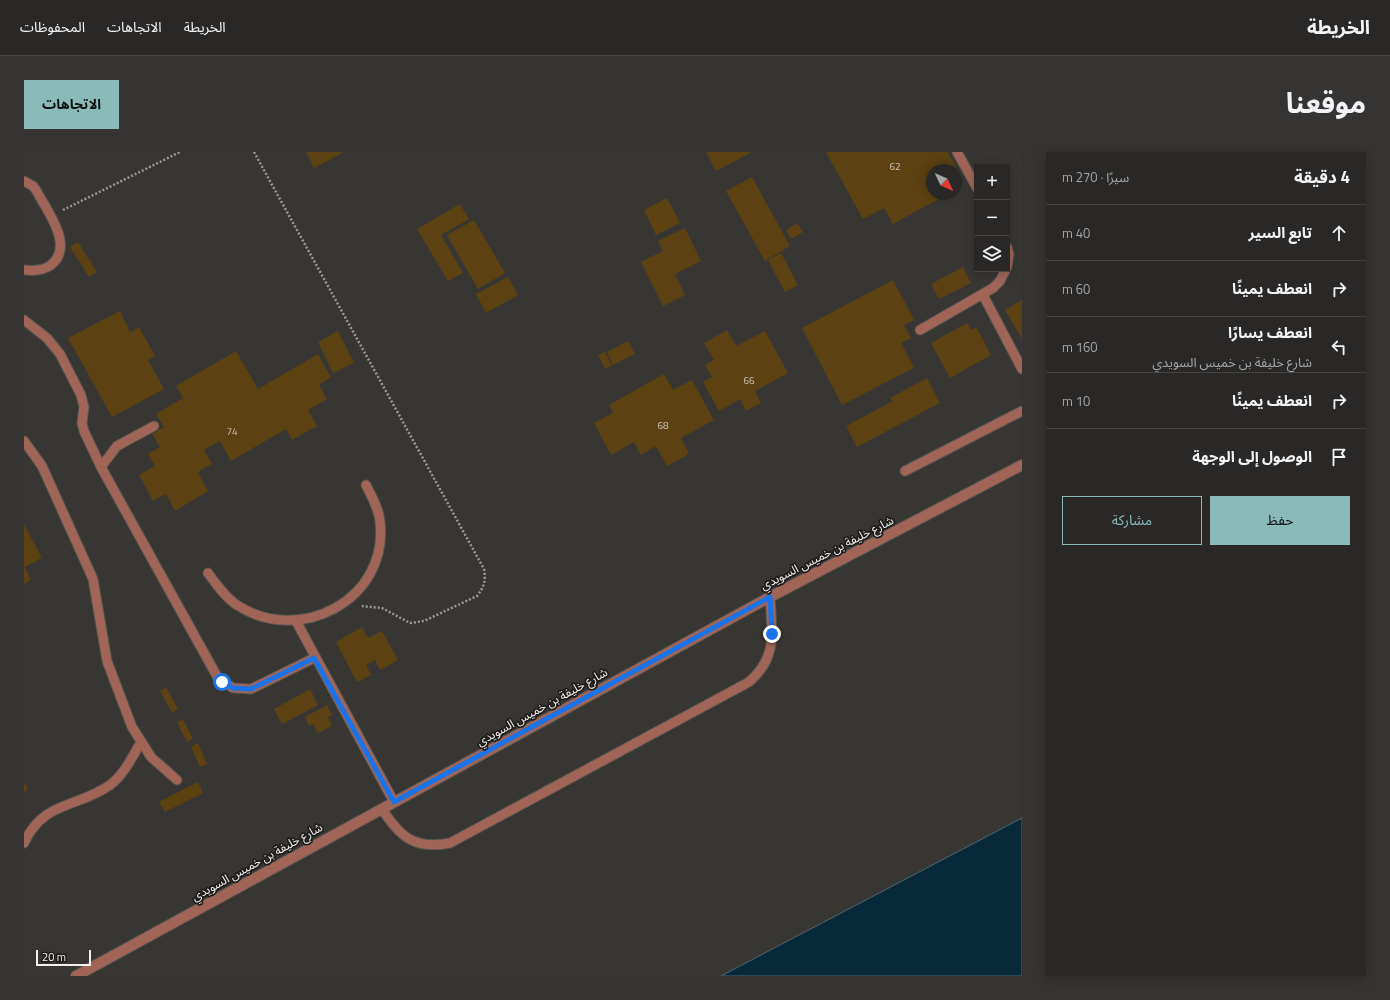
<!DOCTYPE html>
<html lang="ar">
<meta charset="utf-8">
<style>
:root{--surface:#2a2826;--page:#363432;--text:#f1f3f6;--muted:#a5a6a7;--line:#464443;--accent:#8bbbb9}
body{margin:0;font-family:"Titillium Web","Noto Sans Arabic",sans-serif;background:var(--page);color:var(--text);direction:rtl}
.controls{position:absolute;right:12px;top:12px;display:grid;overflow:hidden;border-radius:0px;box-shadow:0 2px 10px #0003}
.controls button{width:36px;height:36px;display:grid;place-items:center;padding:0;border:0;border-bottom:1px solid var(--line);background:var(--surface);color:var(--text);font:20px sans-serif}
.compass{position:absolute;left:902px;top:12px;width:36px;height:36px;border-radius:50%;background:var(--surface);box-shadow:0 2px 10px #0003;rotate:134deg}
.scale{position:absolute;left:12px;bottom:10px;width:55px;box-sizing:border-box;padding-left:4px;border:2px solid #f3f1ef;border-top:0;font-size:11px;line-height:14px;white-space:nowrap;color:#f3f1ef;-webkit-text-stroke:3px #1f1d1c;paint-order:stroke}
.stop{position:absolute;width:12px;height:12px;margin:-9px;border:3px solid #1a73e8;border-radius:50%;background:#fff}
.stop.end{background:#1a73e8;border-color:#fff;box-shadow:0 1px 4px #0008}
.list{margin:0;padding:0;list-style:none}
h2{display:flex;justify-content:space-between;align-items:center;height:52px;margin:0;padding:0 16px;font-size:17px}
h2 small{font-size:13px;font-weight:400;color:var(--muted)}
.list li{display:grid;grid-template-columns:26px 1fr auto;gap:12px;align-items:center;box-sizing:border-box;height:56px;padding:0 16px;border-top:1px solid var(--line)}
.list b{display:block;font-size:15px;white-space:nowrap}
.list p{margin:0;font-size:13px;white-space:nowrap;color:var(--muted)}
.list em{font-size:13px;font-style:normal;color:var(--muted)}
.actions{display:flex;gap:8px;padding:12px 16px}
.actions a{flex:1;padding:9px 0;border:1px solid var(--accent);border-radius:0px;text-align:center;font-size:14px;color:var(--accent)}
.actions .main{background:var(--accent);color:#111}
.icon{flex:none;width:22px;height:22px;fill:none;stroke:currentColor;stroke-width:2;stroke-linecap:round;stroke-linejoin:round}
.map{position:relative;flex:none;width:998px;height:824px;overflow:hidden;direction:ltr;border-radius:0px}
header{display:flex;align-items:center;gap:24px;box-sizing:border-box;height:56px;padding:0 20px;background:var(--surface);border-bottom:1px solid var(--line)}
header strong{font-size:19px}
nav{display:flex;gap:22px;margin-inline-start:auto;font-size:14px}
.intro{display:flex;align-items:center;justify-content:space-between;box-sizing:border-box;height:96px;padding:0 24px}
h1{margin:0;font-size:28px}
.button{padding:10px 18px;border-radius:0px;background:var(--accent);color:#111;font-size:14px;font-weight:700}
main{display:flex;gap:24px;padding:0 24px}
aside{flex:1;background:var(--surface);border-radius:0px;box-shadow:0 2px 10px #0003}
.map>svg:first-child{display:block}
</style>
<header>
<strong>الخريطة</strong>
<nav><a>الخريطة</a><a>الاتجاهات</a><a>المحفوظات</a></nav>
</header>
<div class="intro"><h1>موقعنا</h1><a class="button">الاتجاهات</a></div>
<main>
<aside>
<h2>4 دقيقة<small>سيرًا · 270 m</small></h2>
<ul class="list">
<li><svg class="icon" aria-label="ahead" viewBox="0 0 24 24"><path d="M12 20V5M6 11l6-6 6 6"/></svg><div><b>تابع السير</b></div><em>40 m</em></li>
<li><svg class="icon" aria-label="right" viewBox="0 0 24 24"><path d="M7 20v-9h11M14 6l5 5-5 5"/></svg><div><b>انعطف يمينًا</b></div><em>60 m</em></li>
<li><svg class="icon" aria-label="left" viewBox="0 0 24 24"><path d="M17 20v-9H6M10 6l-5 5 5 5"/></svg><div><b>انعطف يسارًا</b><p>شارع خليفة بن خميس السويدي</p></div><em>160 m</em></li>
<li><svg class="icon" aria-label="right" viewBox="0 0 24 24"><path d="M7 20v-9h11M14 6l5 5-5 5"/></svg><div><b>انعطف يمينًا</b></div><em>10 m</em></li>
<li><svg class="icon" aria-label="arrive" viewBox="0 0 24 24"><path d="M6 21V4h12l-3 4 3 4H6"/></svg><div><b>الوصول إلى الوجهة</b></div></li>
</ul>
<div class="actions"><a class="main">حفظ</a><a>مشاركة</a></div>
</aside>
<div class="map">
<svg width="998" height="824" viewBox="0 0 998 824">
<rect width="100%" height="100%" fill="#383632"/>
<!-- water -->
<polygon fill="#08293a" stroke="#4e6570" points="998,666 998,824 697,824"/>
<!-- building -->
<g fill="#5c4212">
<polygon points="282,0 320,0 290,16"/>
<polygon points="682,0 728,0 692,19"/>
<polygon points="802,0 924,0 932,15 927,18 908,18 908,42 919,42 920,44 869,72 860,56 839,67"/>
<polygon points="728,25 766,94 741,109 702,39"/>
<polygon points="643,46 656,71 632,83 620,58"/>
<polygon points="436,52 445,67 417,83 439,121 424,129 393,77"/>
<polygon points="450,68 481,121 454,137 423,83"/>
<polygon points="773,71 779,80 767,87 762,78"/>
<polygon points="661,76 677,109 651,122 661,143 639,154 617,110 639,99 634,89"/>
<polygon points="54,90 73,120 65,125 46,95"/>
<polygon points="757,101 774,133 761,140 744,108"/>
<polygon points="939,115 947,131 915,147 907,132"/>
<polygon points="484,125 494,143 462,161 452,142"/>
<polygon points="869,128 890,168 880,173 887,186 877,191 890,216 818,253 778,176"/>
<polygon points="998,148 998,187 981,158"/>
<polygon points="96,159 106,180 115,175 131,204 124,208 140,237 88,265 44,186"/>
<polygon points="943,171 947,178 952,175 967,203 926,226 907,191"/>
<polygon points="703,178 712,194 741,179 764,221 731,239 737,251 722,259 716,247 695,259 679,230 688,225 681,213 690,208 680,191"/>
<polygon points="314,179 330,211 309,221 294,190"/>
<polygon points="604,189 611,202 589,213 583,200"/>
<polygon points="212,199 234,237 294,202 307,225 295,233 303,247 284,258 293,274 268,288 262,277 207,309 196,289 180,298 188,312 174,320 184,339 151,359 142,342 129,349 115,323 131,314 124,302 136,295 128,282 140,275 132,262 159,246 152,234"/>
<polygon points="581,200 588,214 581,217 574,203"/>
<polygon points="640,222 649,238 668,228 690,268 657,286 665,302 643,314 632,294 617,303 610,290 587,303 570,271 589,261 585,253"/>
<polygon points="903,226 916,251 833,295 822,274 869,249 866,246"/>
<polygon points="0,372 18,406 1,415 7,428 0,432"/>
<polygon points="338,475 344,486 358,479 374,508 356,518 351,508 342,513 347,523 333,530 312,490"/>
<polygon points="142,535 154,557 148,561 136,539"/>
<polygon points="286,537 294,553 258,572 250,557"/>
<polygon points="303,553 308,563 304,565 308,574 294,581 289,572 285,574 281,565"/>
<polygon points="159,567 169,587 163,590 153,570"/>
<polygon points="174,591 183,612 176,615 167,595"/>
<polygon points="0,630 4,637 0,640"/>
<polygon points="174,630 179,641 141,660 135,650"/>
</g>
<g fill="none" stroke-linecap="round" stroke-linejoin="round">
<defs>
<g id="service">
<polyline points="933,0 953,36"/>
<path d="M0,29l9,5 3,4c11,21 39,56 15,75 -8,6 -18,6 -27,5"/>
<polyline points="983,95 985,102 983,115"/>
<polyline points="959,143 998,217"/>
<polyline points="0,168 23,186 36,202 57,243 60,255 58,271 60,279 77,315 194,526 209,536 227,537 290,506"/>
<polyline points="896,178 969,136 976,129 982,117"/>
<polyline points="0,289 18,314 69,427 83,509 108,575 127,605 153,628"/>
<polyline points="77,315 93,294 130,274"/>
<polyline points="881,319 998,259"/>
<path d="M184,421c8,11 17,24 29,32 62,41 152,-5 143,-83 -1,-13 -8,-25 -14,-37"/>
<polyline points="272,469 370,650"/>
<path d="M358,657c18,28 33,41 68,34l299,-161c29,-25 23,-50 21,-85"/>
<path d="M0,691c20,-43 54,-35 86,-58 14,-10 22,-28 31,-43"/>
</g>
<polyline id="minor" points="52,824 746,445 998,313"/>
</defs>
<!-- service casing -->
<use href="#service" stroke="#565450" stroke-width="11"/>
<!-- minor casing -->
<use href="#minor" stroke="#565450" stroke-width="12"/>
<!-- path -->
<g stroke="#9b9996" stroke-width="2.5" stroke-dasharray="2 2" stroke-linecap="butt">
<path d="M230,0l230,417c2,12 0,18 -7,27l-53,25 -14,2 -28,-15 -21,-2"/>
<polyline points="39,58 156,0"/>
</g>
<!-- service -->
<use href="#service" stroke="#a16558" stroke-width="9"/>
<!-- minor -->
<use href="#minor" stroke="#a16558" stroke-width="10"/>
</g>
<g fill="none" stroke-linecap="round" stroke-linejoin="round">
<!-- route -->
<polyline stroke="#1a73e8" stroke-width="5" points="198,530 209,536 227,537 290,506 370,650 746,445 748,482"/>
</g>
<g text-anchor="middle" stroke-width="3.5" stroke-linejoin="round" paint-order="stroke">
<!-- number labels -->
<g font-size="10" fill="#cdc5b8">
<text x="871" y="18">62</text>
<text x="725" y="232">66</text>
<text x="639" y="277">68</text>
<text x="208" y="283">74</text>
</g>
<!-- street labels -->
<g font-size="12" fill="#f3f1ef" stroke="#1f1d1c">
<text transform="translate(803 401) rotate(-27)" y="4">شارع خليفة بن خميس السويدي</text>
<text transform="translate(518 555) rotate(-29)" y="4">شارع خليفة بن خميس السويدي</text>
<text transform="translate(233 710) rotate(-29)" y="4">شارع خليفة بن خميس السويدي</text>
</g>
</g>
</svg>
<div class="controls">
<button>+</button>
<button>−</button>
<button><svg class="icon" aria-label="layers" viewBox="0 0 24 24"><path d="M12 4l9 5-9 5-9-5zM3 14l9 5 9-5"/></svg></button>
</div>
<svg class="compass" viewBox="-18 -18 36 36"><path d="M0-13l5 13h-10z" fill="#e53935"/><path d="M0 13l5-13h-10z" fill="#a5a6a7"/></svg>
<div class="scale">20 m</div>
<div class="stop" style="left:198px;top:530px"></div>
<div class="stop end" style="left:748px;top:482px"></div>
</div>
</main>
